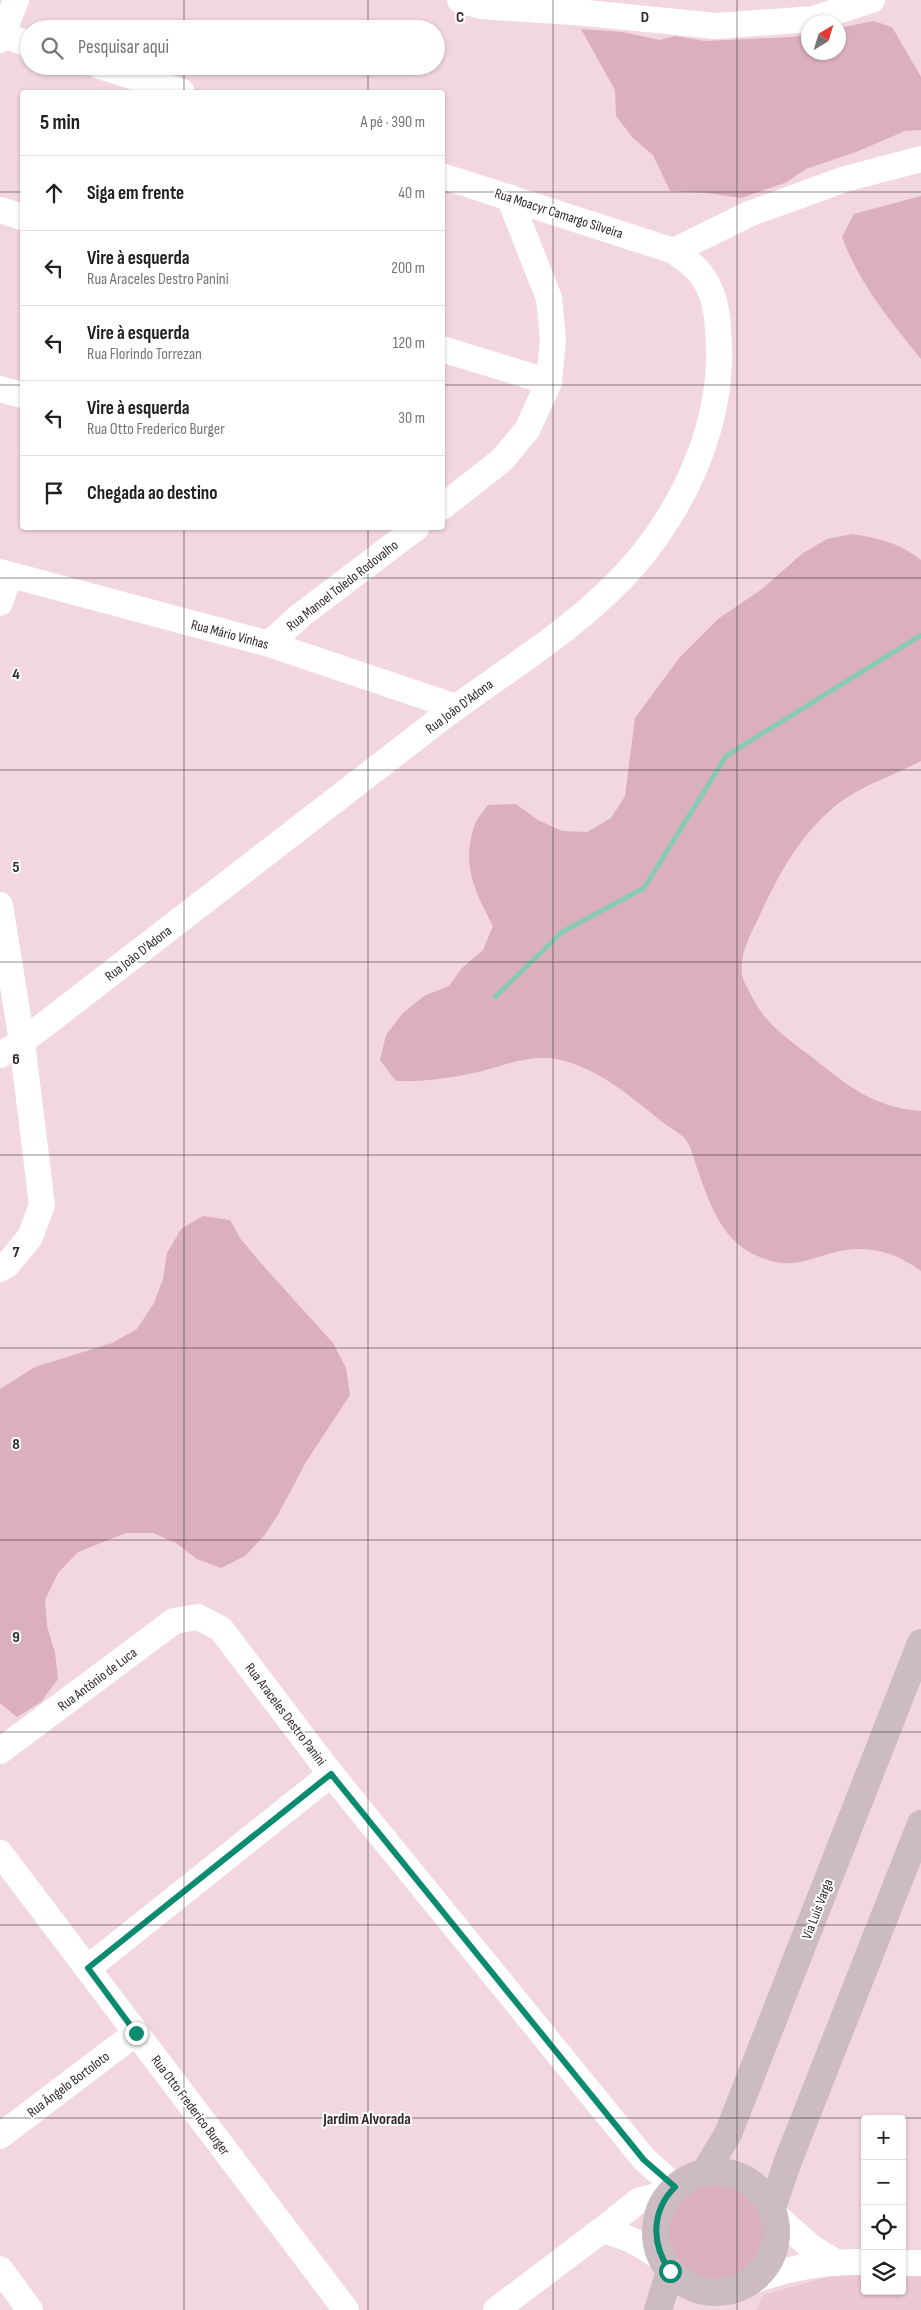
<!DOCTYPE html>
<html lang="pt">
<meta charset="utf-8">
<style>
:root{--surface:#fff;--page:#f6f6f6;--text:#202124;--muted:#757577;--line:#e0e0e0}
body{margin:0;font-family:"Sofia Sans Condensed",sans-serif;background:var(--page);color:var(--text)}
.controls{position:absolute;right:15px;bottom:15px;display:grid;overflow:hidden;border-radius:5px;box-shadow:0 1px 4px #0004}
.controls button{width:45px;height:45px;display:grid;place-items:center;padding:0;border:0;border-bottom:1px solid var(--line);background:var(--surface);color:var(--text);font:25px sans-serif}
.compass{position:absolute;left:801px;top:15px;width:45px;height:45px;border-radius:50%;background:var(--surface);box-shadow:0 1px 4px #0004;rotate:38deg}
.stop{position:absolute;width:15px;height:15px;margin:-11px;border:4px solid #0b8b70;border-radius:50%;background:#fff}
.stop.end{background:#0b8b70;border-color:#fff;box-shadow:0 1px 5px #0008}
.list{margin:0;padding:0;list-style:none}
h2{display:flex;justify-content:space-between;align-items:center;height:65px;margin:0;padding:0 20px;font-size:21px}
h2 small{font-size:16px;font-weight:400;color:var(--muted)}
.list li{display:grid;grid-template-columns:32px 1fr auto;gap:15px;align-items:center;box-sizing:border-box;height:75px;padding:0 20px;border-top:1px solid var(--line)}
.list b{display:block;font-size:19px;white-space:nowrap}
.list p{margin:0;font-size:16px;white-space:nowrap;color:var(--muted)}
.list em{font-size:16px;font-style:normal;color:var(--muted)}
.icon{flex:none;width:28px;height:28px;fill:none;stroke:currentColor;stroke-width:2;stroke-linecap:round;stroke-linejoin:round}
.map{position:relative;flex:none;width:921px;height:2310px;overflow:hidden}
.search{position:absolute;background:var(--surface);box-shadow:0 1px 4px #0004;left:20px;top:20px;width:425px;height:55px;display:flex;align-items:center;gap:12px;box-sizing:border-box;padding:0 18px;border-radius:28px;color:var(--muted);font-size:19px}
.panel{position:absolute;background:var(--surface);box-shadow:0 1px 4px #0004;left:20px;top:90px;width:425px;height:440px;border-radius:5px}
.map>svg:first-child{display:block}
</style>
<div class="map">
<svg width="921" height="2310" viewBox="0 0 921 2310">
<rect width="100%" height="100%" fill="#f3d7df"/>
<!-- built -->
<polygon fill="#ebc8d2" points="856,2269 865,2270 865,2291 902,2291 902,2274 921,2275 921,2310 757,2310 763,2295"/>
<!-- green -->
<g fill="#dbafbc">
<polygon points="874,21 892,27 921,77 921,130 905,131 856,152 806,169 787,182 741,198 707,193 670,191 653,155 633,138 616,116 615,90 581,29 622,32 660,40 675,36 705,41 792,37 808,34 808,52 838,52 839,28"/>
<path d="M921,196v163c-30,-37 -63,-77 -79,-122l12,-23z"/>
<path d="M852,534c26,4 48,9 69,26v201c-28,15 -62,25 -87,46 -37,31 -57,71 -77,114 -8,17 -18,35 -15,54 1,5 4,10 6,14 16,34 32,44 61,66 37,29 62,52 112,56v160c-20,-15 -41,-23 -66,-22 -42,3 -57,27 -102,5 -33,-16 -45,-55 -56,-86 -3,-8 -5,-18 -9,-25 -4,-8 -16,-14 -23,-19 -33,-26 -67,-57 -109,-65 -26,-5 -53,7 -78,13 -27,6 -54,10 -82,9l-16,-21 6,-25 17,-22 21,-17 25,-10 13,-18 21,-18 10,-24c-17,-33 -32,-60 -19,-99 2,-8 10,-16 14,-22l28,-1 22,16 24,11 25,1 24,-14 14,-22 10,-78 45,-61 38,-38 44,-30 41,-36 24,-14z"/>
<polygon points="203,1216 230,1220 240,1238 258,1260 333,1343 346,1368 350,1395 306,1462 279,1513 264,1536 245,1556 221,1568 197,1559 176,1543 153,1533 126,1533 78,1552 58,1573 45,1600 47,1626 55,1653 58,1679 41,1702 17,1717 0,1703 0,1389 35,1367 112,1343 137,1329 154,1303 163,1279 167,1253 181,1229"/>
<circle cx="717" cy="2231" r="49"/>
</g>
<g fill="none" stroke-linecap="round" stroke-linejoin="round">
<!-- stream -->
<polyline stroke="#88cab5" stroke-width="5" points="495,997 562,932 644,888 726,756 921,635"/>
<!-- minor -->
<g stroke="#fff" stroke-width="26">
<polyline points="460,0 481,6 587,13 716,26 813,19 872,0"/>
<polyline points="0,34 29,44"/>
<polyline points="0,40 16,0"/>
<polyline points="100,66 182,92"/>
<polyline points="0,210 22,217"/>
<polyline points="674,251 749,214 845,179 921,159"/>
<polyline points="442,349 549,382"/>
<polyline points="0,389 22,395"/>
<polyline points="442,507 502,460 527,430 549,382 553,339 549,298 509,197"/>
<polyline points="0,572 269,644 456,707"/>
<polyline points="0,603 9,575"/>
<polyline points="269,644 301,615 416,528"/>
<polyline points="0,905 22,1042 42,1205 30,1237 7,1265 0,1269"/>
<path d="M0,1055l22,-13c139,-107 278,-214 417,-322 66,-50 140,-92 195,-155 54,-63 92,-149 84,-234 -1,-21 -4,-40 -18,-58 -6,-8 -17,-15 -26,-22l-232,-75"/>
<polyline points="0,1751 174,1621 198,1617 221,1629 331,1774 644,2159 675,2187"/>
<polyline points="0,1853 346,2310"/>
<polyline points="88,1968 331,1774"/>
<polyline points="0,2136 136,2033"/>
<polyline points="774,2214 811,2247 834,2261"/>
<path d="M602,2230c25,6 41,15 61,30"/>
<polyline points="902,2263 921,2263"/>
<polyline points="0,2269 30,2310"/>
<path d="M751,2281c39,-13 73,-20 114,-19"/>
<polyline points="496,2310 602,2230 638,2201 670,2192"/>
</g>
<!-- major -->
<g stroke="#ccbbc0" stroke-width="28">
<circle cx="716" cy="2232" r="60"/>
<polyline points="705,2172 728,2134 921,1643"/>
<polyline points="772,2208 788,2161 921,1824"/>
<polyline points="658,2310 670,2271"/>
</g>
</g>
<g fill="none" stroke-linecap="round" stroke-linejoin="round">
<!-- route -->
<path stroke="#0b8b70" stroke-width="6" d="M136,2033l-48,-65 243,-194 313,386 31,27c-24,24 -24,57 -5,84"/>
</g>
<!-- grid -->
<path fill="none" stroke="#32282b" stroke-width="1" stroke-opacity="0.55" d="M184,0v29M368,0v29M553,0v2310M737,0v2310M184,66v26M368,66v26M0,192h22M442,192h479M0,385h22M442,385h479M184,528v1782M368,528v1782M0,578h921M0,770h921M0,962h921M0,1155h921M0,1348h921M0,1540h921M0,1732h921M0,1925h921M0,2118h921"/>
<g text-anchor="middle" stroke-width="4" stroke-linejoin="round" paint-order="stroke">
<!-- street labels -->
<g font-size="14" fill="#32282b" stroke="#fff">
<text transform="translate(559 213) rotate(18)" y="5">Rua Moacyr Camargo Silveira</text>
<text transform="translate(342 585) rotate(-38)" y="5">Rua Manoel Toledo Rodovalho</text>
<text transform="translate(230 634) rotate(15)" y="5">Rua Mário Vinhas</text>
<text transform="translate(459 706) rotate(-37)" y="5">Rua João D'Adona</text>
<text transform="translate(138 953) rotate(-38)" y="5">Rua João D'Adona</text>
<text transform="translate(97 1679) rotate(-37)" y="5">Rua Antônio de Luca</text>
<text transform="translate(286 1714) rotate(53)" y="5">Rua Araceles Destro Panini</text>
<text transform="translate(817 1909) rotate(-69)" y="5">Via Luís Varga</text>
<text transform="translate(68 2084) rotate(-37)" y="5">Rua Ângelo Bortoloto</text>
<text transform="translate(191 2105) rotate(53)" y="5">Rua Otto Frederico Burger</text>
</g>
<!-- quarter labels -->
<g font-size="16" font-weight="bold" fill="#32282b" stroke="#fff">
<text x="367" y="2124">Jardim Alvorada</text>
</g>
</g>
<g font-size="16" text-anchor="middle" font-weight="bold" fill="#32282b" stroke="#fff" stroke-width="4" stroke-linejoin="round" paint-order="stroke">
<text x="460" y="22">C</text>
<text x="645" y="22">D</text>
<text x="16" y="679">4</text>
<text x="16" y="872">5</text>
<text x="16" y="1064">6</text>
<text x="16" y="1257">7</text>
<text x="16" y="1449">8</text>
<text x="16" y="1642">9</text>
</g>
</svg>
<div class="controls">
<button>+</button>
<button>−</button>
<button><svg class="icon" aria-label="locate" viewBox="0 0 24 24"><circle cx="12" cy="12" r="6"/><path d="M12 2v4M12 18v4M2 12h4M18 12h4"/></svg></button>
<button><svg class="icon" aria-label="layers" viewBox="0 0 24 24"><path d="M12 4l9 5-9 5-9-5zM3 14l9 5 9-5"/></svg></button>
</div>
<svg class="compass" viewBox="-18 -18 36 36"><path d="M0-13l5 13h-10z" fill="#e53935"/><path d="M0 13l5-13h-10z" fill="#757577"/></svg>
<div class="stop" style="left:670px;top:2271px"></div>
<div class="stop end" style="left:136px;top:2033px"></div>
<div class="search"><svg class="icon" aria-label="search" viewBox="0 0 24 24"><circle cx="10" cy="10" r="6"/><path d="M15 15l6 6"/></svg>Pesquisar aqui</div>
<section class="panel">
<h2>5 min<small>A pé · 390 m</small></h2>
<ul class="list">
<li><svg class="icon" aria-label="ahead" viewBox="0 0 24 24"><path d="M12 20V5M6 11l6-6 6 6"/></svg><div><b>Siga em frente</b></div><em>40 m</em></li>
<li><svg class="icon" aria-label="left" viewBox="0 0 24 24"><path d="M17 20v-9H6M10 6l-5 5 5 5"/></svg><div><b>Vire à esquerda</b><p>Rua Araceles Destro Panini</p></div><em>200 m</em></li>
<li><svg class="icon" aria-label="left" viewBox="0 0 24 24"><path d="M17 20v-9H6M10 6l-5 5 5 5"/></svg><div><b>Vire à esquerda</b><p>Rua Florindo Torrezan</p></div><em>120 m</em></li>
<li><svg class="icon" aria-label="left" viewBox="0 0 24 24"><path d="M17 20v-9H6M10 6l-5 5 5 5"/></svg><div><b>Vire à esquerda</b><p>Rua Otto Frederico Burger</p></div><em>30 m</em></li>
<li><svg class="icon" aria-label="arrive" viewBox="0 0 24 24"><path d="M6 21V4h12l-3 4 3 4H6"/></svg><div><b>Chegada ao destino</b></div></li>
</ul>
</section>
</div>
